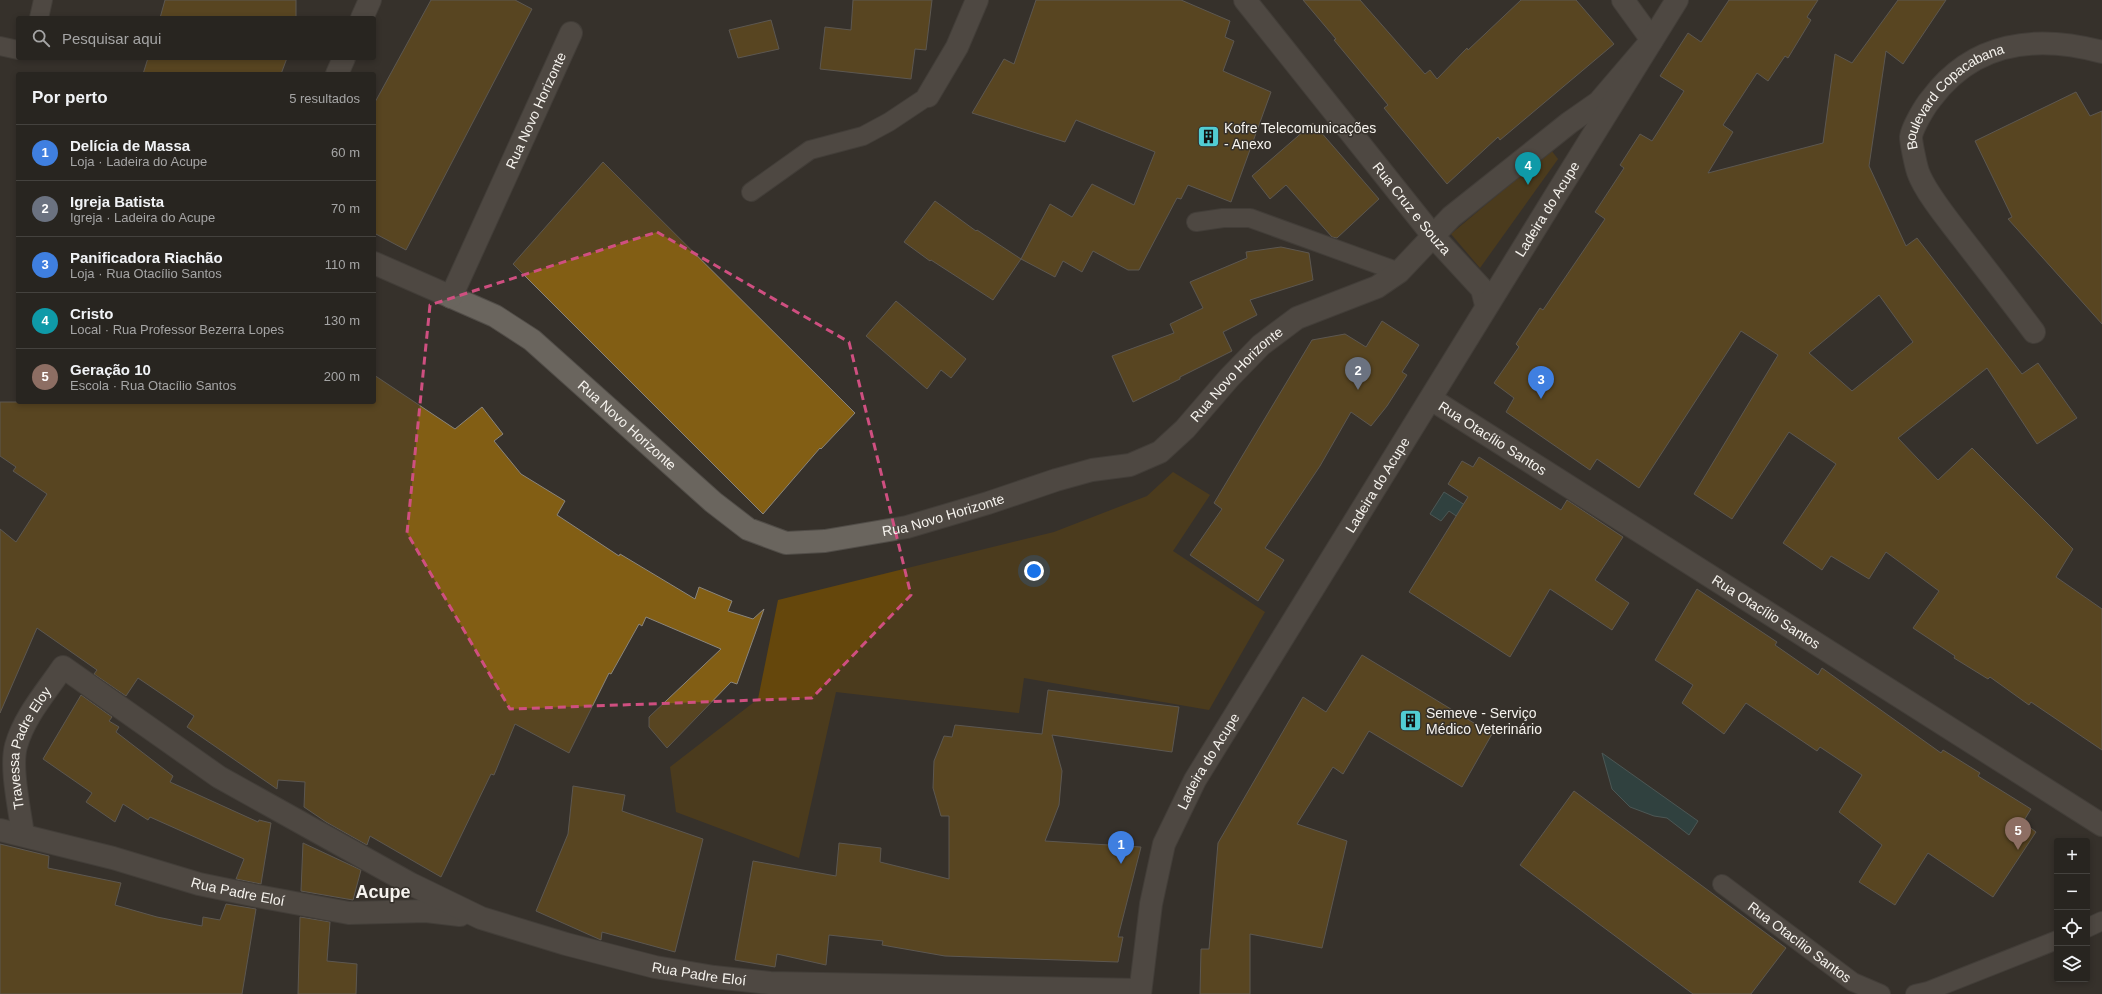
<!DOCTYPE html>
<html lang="pt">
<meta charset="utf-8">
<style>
:root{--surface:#282520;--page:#34312d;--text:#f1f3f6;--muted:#a5a5a5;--line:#44423e;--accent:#db2777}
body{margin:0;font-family:Arial,sans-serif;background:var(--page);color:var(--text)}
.controls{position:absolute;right:12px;bottom:12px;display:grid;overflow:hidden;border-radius:4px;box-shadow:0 2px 6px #0003}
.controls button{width:36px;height:36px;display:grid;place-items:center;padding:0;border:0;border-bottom:1px solid var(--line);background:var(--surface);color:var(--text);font:20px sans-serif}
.you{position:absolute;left:1034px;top:571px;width:14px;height:14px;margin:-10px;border:3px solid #fff;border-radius:50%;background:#1a73e8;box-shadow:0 0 0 6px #1a73e833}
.badge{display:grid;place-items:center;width:26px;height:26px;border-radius:50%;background:var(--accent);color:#fff;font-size:13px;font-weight:700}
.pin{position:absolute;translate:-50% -33px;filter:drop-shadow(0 1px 2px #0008)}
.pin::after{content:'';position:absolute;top:21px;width:14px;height:12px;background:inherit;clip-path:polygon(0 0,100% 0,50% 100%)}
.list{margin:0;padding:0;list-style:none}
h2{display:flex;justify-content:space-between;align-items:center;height:52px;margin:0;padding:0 16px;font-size:17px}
h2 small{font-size:13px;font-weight:400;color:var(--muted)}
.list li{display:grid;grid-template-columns:26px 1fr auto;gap:12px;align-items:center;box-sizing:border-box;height:56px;padding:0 16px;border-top:1px solid var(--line)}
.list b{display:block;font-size:15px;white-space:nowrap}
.list p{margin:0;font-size:13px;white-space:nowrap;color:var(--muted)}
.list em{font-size:13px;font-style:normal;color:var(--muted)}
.icon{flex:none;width:22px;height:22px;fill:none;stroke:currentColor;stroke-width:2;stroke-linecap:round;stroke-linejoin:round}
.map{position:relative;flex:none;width:2102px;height:994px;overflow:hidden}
.search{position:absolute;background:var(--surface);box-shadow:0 2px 6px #0003;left:16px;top:16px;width:360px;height:44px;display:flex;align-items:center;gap:10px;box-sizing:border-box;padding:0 14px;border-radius:4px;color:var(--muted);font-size:15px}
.panel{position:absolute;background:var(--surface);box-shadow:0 2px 6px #0003;left:16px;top:72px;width:360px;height:332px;border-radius:4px}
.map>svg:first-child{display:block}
</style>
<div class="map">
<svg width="2102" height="994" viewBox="0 0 2102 994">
<rect width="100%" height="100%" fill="#36312b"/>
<!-- green -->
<g fill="#65470c">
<polygon points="1551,150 1558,159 1480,268 1451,234"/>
<polygon points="1173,472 1210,495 1173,551 1265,612 1209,710 1024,678 1019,713 836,692 799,858 676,812 670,767 758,699 778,600 1054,532 1147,496"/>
</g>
<!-- water -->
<g fill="#295558" stroke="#668485">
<polygon points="1444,492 1502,528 1494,542 1449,511 1441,521 1430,514"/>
<polygon points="1602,753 1698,821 1689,835 1667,818 1654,816 1630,807 1612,789"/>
</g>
<!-- building -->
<g fill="#825e14" stroke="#8a857d" fill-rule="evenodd">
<polygon points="165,0 296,0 296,18 160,18"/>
<polygon points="431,0 515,0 532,9 406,250 374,233 374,104"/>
<polygon points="853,0 932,0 926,50 915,49 911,79 820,69 825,27 851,30"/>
<polygon points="1036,0 1181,0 1230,21 1225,37 1234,41 1223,71 1271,92 1231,202 1188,185 1181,199 1177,198 1139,270 1128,270 1093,251 1082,272 1063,261 1055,277 1021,259 1050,204 1072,217 1092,184 1134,205 1155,152 1076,120 1065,142 972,113 1004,59 1014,64"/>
<polygon points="1303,0 1360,0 1425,74 1430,70 1437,79 1467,48 1468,50 1521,0 1576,0 1614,44 1500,140 1498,137 1447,184 1384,108 1388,105 1334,40 1336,39"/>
<path d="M1729,0h89l-11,17 4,3 -23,38 -3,-2 -17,25 -11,-8 -34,52 10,7 -25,41 115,-30 12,-89 17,9 46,-63h48l-43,64 -17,-13 -17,115 37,80 11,-8 105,136 16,-11 39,55 -40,26 -50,-76 -89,70 40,42 34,-32 101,101 -17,28 46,32v141l-71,-48 -2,3 -39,-28 -2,2 -34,-21 1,-2 -42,-28 26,-37 -53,-39 -17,27 -38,-23 -9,14 -39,-27 53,-79 -47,-32 -57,87 -38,-25 84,-139 -37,-24 -102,157 -42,-29 -7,11 -84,-58 8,-14 -20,-15 25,-36 -3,-3 24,-36 3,2 62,-91 -10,-7 29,-44 -4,-3 20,-31 12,7 32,-50 -24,-15 28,-43 13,9zM1879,295l34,47 -61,49 -43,-38z"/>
<polygon points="771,20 779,49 738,58 729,30"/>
<polygon points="148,58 287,58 281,74 143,74"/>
<polygon points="2076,92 2090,116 2102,111 2102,324 2008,219 2012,217 1975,141"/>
<polygon points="1313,123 1379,199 1337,238 1332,237 1286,185 1270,199 1252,176"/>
<polygon points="603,162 855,413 821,449 820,448 763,514 513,264"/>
<polygon points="935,201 976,231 977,230 1021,259 993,300 931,260 930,261 904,242"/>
<polygon points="1281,247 1309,253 1313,280 1250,300 1257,315 1223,332 1232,351 1180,377 1180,379 1133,402 1112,356 1174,333 1170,324 1203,308 1190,282 1247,258 1246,252"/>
<polygon points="896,301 966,359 951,378 941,370 927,389 866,336"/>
<polygon points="1382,321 1419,345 1402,372 1407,375 1387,406 1371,426 1351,412 1320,466 1265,548 1284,560 1258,601 1190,555 1222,509 1214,503 1312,340 1345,334 1366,347"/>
<polygon points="374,375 455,429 482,407 503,434 494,441 521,474 565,501 557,515 619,556 620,554 695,599 699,587 732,601 728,611 753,619 764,609 737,684 731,682 667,748 649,727 649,717 721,649 646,617 642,626 639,624 611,674 609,673 569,753 515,724 494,775 491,774 441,877 370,836 367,845 326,822 304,807 305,782 278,780 277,789 187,727 194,716 138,678 126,696 94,674 97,670 37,628 0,713 0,529 16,542 47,494 13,471 16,467 0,456 0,402 374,402"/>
<polygon points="1479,457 1561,510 1567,500 1623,537 1595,580 1629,603 1612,630 1550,589 1510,657 1409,592 1468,497 1448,484 1462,461 1473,467"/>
<polygon points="1697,589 1777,642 1775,645 1818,675 1822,668 1941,753 1943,750 1980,773 1978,776 2031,809 2023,822 2036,832 1993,897 1928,853 1895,905 1859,882 1882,845 1839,812 1862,775 1820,747 1817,751 1746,703 1724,734 1682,703 1693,685 1655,660"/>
<polygon points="1362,655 1492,734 1462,787 1369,731 1343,774 1333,767 1297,824 1347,841 1322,948 1250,934 1250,994 1200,994 1201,949 1209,949 1218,843 1303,697 1326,712"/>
<polygon points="1048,690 1179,707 1172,752 1052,735 1062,771 1059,805 1045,841 1141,847 1118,937 1123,937 1118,962 945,956 882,945 883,941 829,935 826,965 777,954 775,967 735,960 753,861 836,876 839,843 881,848 880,862 949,879 949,816 941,816 933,788 934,761 944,736 952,737 955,725 1042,734"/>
<polygon points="81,695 112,717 109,721 119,727 116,732 173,776 170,782 258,822 259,820 271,823 261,884 236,879 244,859 150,817 148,820 123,804 115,822 86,802 92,793 43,759"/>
<polygon points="573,786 625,795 622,811 703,839 675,952 602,932 601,940 536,911 568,834"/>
<polygon points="1574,791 1786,948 1751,994 1693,994 1520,865"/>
<polygon points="303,843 361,870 353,900 301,891"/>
<polygon points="0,844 49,856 48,868 121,883 115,905 157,917 202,926 203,917 220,920 226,904 256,909 242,994 0,994"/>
<polygon points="300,917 330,922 327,961 357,964 356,994 298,994"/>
</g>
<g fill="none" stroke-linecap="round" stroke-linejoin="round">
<defs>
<g id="service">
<polyline points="39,18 43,0"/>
<polyline points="0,46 18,50"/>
<polyline points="751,192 810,150 863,136 889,122 928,96"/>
<polyline points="1196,222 1223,218 1250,218 1399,272"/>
<path id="s1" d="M1722,884l131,98 28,12"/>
<polyline points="2087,928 2102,921"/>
<polyline points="1915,994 1928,991 2057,940"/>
</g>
<g id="minor">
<path id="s2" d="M1245,0l189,237 48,52 4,16"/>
<polyline points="362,18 370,0"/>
<polyline points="337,74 344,58"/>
<polyline points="928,96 957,47 977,0"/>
<path id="s3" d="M374,263l121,53 37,24 181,162 35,27 38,14 39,-2 82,-14 81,-24 68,-23 36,-10 38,-5 30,-13 25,-23 44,-51 32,-33 36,-27 80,-31 22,-15 52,-55 118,-94 30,-21 53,-62 -29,-40"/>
<path id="s4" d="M451,297l120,-264"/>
<path id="s5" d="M2034,332c-24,-32 -48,-63 -72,-94 -13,-17 -37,-46 -44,-66 -2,-6 -7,-29 -7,-35 1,-9 14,-31 20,-38 42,-57 105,-65 171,-47"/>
<path id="s6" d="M1431,399l671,426"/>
<path id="s7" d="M0,830l113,28 86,26 58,12 92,17 77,-2 34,4"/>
<path id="s8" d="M23,835c-3,-24 -13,-67 -7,-89 8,-29 30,-54 47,-79l156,110 192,107 70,34 85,26 89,23 59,10 56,6 370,7"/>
</g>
<g id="tertiary">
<path id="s9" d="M1140,994l11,-90 13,-60 31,-64c162,-260 320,-521 482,-780"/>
</g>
</defs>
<!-- service casing -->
<use href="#service" stroke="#514d48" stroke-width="20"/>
<!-- minor casing -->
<use href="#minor" stroke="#514d48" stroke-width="24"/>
<!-- tertiary casing -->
<use href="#tertiary" stroke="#514d48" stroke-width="24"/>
<!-- service -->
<use href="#service" stroke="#6a655e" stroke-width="18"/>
<!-- minor -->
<use href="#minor" stroke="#6a655e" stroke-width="22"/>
<!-- tertiary -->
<use href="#tertiary" stroke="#6a655e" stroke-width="22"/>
</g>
<!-- marked area -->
<path d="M0 0H2102V994H0ZM657,232l192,110 62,253 -99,103 -302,11 -103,-176 23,-228z" fill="#36312b" fill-opacity=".55" fill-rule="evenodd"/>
<path fill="none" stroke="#cf4f80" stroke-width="3" stroke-dasharray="8 5" stroke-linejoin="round" d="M657,232l192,110 62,253 -99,103 -302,11 -103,-176 23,-228z"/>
<!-- icons -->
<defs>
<symbol id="building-square" viewBox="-11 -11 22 22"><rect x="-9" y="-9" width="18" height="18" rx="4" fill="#51ccd3" stroke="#36312b"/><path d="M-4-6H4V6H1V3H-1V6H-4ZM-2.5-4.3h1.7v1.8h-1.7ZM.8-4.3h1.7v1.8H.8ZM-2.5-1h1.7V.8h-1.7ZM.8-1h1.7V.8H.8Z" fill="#111"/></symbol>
</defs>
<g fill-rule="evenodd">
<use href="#building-square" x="1196" y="124" width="25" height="25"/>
<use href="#building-square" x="1398" y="708" width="25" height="25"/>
</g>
<g text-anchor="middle" stroke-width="3" stroke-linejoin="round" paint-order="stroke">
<!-- street labels -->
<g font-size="14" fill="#f6f3ee" stroke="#36312b">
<text dy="5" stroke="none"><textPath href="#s5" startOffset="294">Boulevard Copacabana</textPath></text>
<text dy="5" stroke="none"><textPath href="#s4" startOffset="205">Rua Novo Horizonte</textPath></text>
<text dy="5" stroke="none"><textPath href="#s2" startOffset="267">Rua Cruz e Souza</textPath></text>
<text dy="5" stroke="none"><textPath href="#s9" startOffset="894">Ladeira do Acupe</textPath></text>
<text dy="5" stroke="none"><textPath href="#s3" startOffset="1000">Rua Novo Horizonte</textPath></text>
<text dy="5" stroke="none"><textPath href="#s3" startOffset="304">Rua Novo Horizonte</textPath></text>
<text dy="5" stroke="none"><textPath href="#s6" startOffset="73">Rua Otacílio Santos</textPath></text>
<text dy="5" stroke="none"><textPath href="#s9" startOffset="570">Ladeira do Acupe</textPath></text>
<text dy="5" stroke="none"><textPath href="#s3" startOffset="664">Rua Novo Horizonte</textPath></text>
<text dy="5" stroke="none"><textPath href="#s6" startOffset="397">Rua Otacílio Santos</textPath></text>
<text dy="5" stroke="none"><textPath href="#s8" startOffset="91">Travessa Padre Eloy</textPath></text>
<text dy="5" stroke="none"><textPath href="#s9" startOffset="246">Ladeira do Acupe</textPath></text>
<text dy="5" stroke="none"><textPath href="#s7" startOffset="246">Rua Padre Eloí</textPath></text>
<text dy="5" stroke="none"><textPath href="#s1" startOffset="97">Rua Otacílio Santos</textPath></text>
<text dy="5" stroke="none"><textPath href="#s8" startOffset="896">Rua Padre Eloí</textPath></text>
</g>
<!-- poi labels -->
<g font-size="14" fill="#f6f3ee" stroke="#36312b" text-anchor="start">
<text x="1224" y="133">Kofre Telecomunicações<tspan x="1224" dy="16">- Anexo</tspan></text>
<text x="1426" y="718">Semeve - Serviço<tspan x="1426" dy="16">Médico Veterinário</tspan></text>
</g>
<!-- district labels -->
<g font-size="18" font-weight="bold" fill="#f6f3ee" stroke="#36312b">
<text x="383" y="898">Acupe</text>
</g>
</g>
</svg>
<div class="controls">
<button>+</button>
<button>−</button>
<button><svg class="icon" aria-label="locate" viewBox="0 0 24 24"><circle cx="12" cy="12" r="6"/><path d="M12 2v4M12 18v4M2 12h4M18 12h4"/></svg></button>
<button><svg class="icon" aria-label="layers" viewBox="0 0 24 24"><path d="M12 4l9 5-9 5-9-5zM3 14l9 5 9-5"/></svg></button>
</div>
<div class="you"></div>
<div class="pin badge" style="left:1121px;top:864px;background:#3f7fe0">1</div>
<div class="pin badge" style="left:1358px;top:390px;background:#6b7280">2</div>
<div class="pin badge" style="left:1541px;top:399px;background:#3f7fe0">3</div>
<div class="pin badge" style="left:1528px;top:185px;background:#0f9aa8">4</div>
<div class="pin badge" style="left:2018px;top:850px;background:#8d6e63">5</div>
<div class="search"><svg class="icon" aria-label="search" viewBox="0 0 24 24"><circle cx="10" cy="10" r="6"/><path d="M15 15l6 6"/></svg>Pesquisar aqui</div>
<section class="panel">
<h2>Por perto<small>5 resultados</small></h2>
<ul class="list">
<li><span class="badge" style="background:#3f7fe0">1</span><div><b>Delícia de Massa</b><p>Loja · Ladeira do Acupe</p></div><em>60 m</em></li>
<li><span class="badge" style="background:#6b7280">2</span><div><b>Igreja Batista</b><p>Igreja · Ladeira do Acupe</p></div><em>70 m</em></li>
<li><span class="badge" style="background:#3f7fe0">3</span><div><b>Panificadora Riachão</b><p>Loja · Rua Otacílio Santos</p></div><em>110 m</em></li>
<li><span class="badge" style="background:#0f9aa8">4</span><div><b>Cristo</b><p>Local · Rua Professor Bezerra Lopes</p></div><em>130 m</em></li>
<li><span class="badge" style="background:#8d6e63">5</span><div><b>Geração 10</b><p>Escola · Rua Otacílio Santos</p></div><em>200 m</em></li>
</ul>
</section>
</div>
